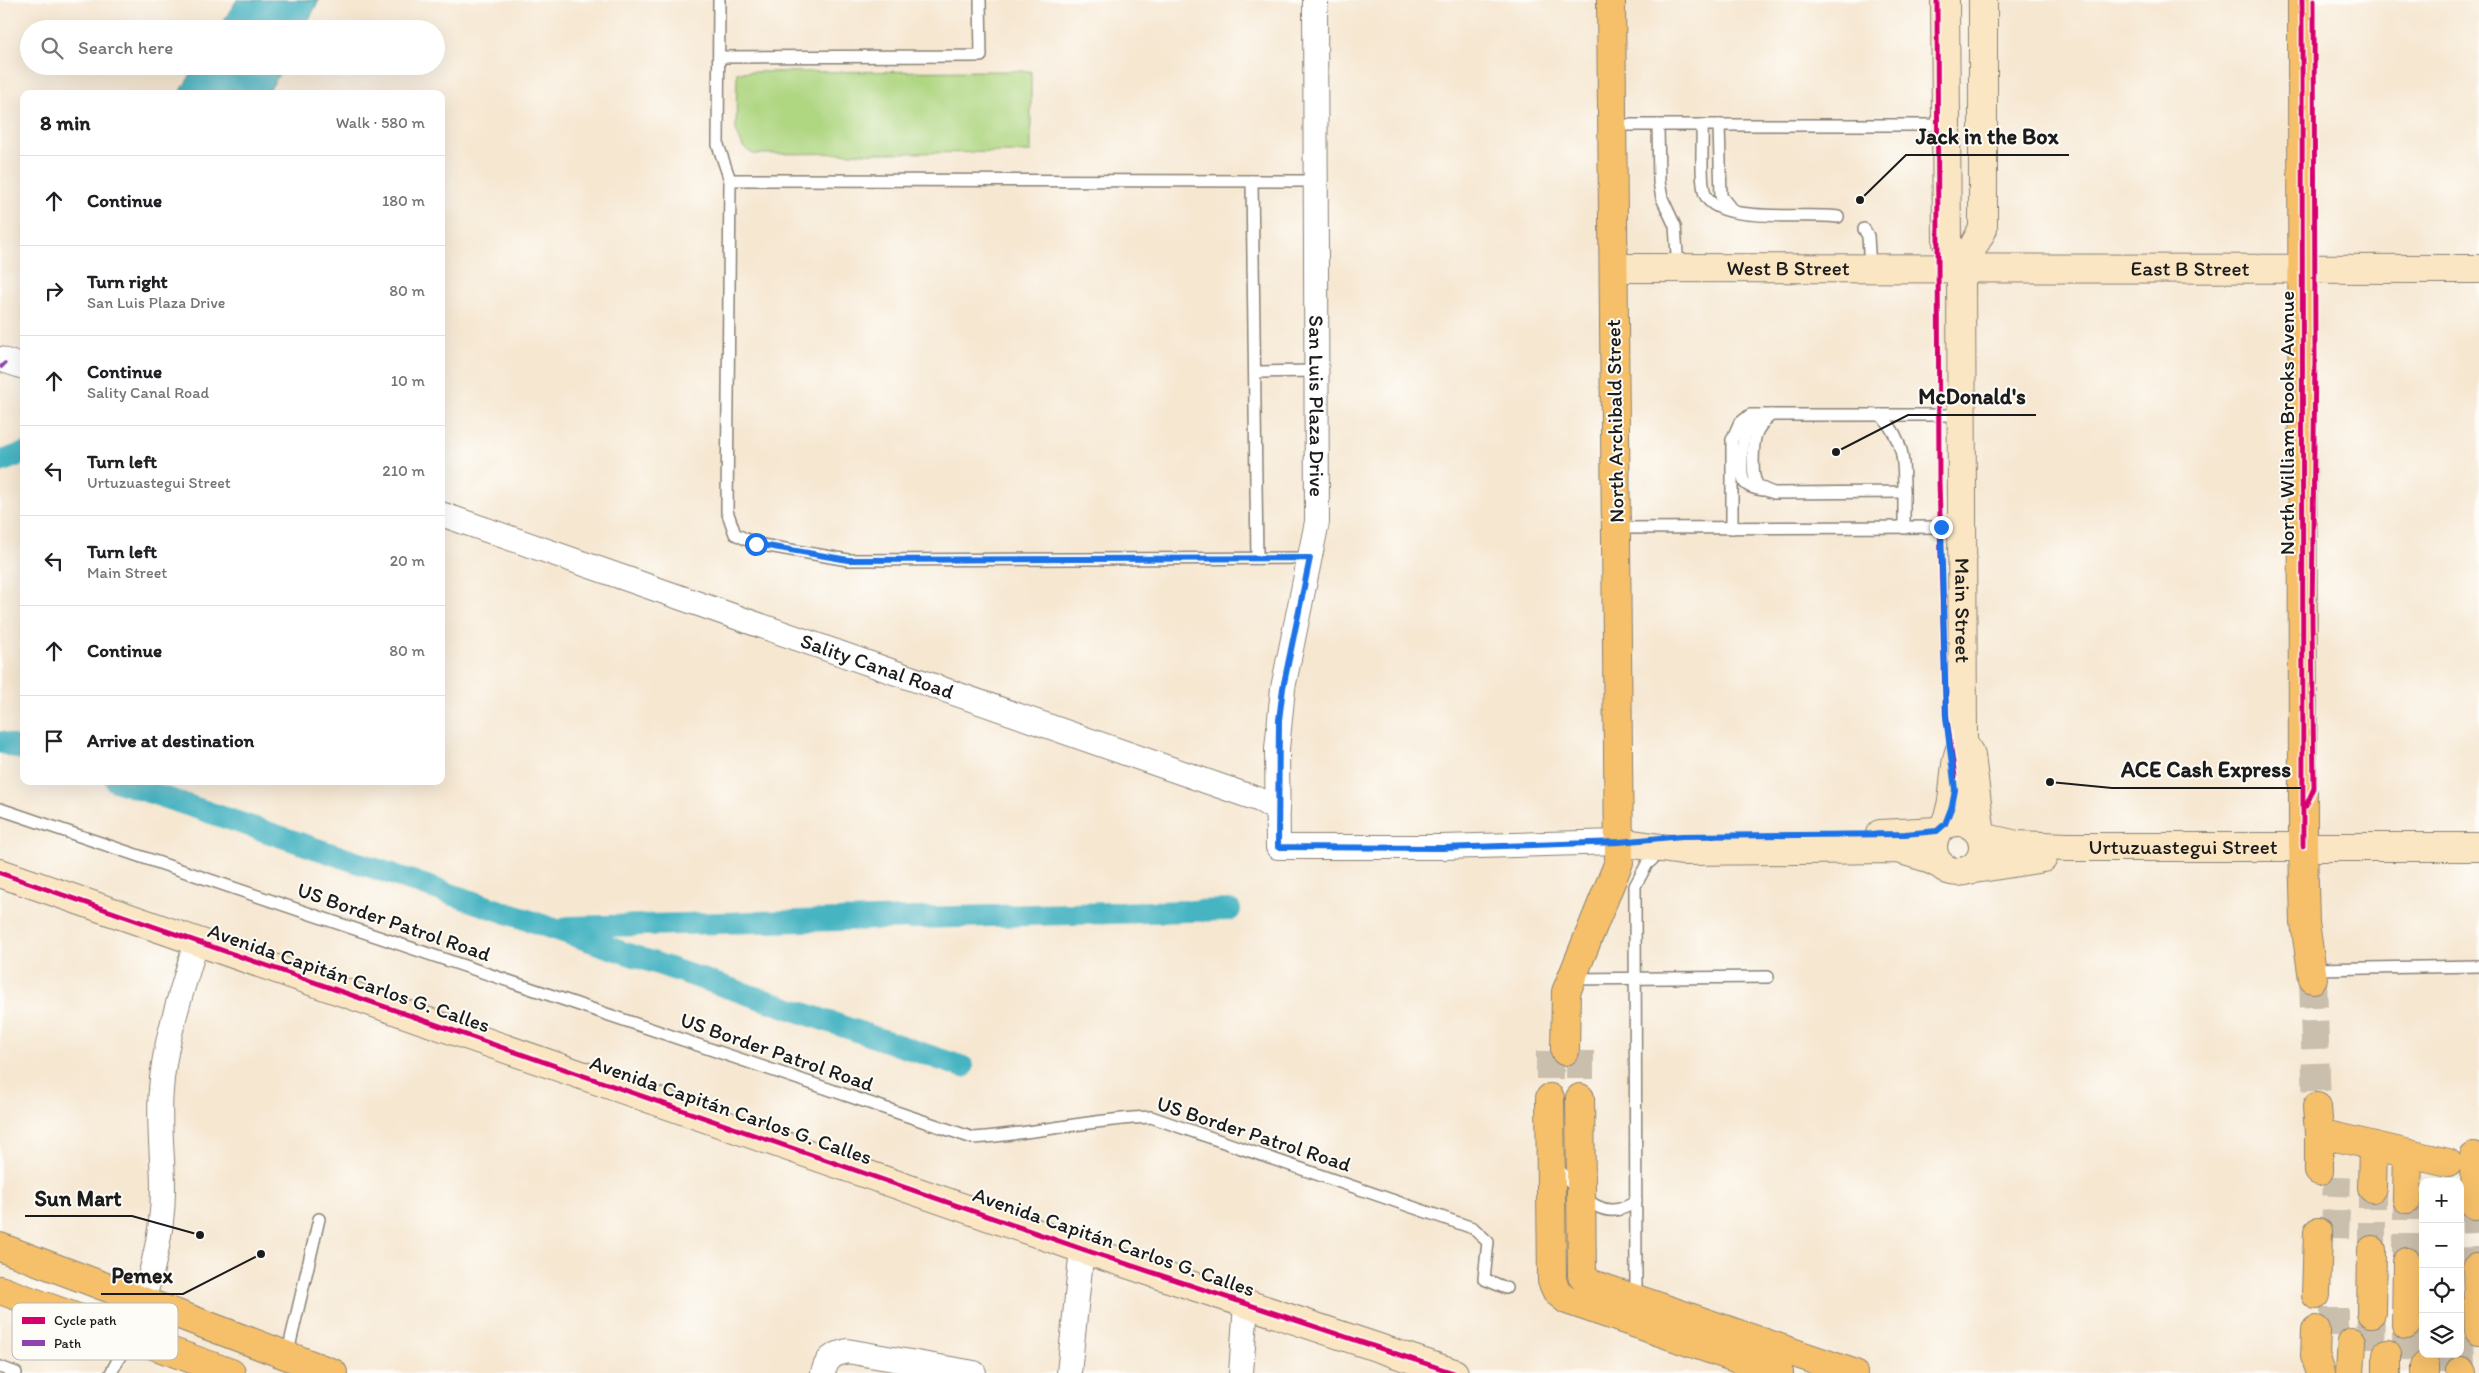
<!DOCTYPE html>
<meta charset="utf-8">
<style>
:root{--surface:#fff;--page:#f2f2f2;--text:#202124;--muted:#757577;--line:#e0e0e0}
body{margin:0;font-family:Itim,sans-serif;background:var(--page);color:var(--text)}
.controls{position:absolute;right:15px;bottom:15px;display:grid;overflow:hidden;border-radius:10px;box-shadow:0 5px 20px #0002}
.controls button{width:45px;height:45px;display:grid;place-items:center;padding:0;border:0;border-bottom:1px solid var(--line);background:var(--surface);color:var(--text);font:25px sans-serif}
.stop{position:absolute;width:15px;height:15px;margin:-11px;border:4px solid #1a73e8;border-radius:50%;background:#fff}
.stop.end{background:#1a73e8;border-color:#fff;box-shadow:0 1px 5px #0008}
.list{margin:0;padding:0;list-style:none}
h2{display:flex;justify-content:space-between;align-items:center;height:65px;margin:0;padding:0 20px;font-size:21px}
h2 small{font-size:16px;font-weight:400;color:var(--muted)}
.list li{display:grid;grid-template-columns:32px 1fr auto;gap:15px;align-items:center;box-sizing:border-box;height:90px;padding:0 20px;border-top:1px solid var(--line)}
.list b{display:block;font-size:19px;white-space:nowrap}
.list p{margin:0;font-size:16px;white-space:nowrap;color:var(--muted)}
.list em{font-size:16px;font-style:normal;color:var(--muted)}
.icon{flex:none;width:28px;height:28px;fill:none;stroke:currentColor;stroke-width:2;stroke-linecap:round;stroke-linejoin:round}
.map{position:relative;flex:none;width:2479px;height:1373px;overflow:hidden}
.search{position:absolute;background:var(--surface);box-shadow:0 5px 20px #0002;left:20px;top:20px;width:425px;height:55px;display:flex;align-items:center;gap:12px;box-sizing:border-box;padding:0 18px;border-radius:28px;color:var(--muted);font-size:19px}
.panel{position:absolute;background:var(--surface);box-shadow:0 5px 20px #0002;left:20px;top:90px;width:425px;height:695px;border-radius:10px}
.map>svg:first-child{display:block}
</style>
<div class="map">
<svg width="2479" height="1373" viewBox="0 0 2479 1373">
<rect width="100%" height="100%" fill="#fdfcf7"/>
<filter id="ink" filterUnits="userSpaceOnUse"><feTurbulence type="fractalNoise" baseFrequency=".02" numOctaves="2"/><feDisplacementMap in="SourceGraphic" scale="10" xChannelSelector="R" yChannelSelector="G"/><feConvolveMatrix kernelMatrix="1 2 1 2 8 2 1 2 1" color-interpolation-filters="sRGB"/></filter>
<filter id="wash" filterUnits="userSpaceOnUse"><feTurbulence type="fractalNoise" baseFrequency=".0096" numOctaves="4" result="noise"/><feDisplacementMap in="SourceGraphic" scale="20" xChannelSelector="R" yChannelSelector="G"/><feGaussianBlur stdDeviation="1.12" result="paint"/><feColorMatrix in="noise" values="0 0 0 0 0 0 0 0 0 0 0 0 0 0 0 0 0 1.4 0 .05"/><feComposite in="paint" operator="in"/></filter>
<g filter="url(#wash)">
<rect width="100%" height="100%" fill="#f6e7d1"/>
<!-- green -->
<polygon fill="#afd681" stroke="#66794e" points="1031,71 1031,152 753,154 743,147 736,130 737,72"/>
<!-- water -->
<g fill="#46b4c2" stroke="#31686f">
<polygon points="237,0 319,0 304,29 218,29"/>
<polygon points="196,66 284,66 267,94 179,94"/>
</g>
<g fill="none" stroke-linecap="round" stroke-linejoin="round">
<!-- canal -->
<g stroke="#46b4c2" stroke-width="22">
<polyline points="0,462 24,453"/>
<polyline points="0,742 24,750"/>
<polyline points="116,781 963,1067"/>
<polyline points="568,927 1230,910"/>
</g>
</g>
</g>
<g filter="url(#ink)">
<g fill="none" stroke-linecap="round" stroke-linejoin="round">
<!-- primary-tunnel -->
<g stroke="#cabead" stroke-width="28" stroke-dasharray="28 14" stroke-linecap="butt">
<polyline points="2475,1205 2477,1268"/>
<polyline points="2460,1337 2461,1371"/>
</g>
<!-- highway-tunnel -->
<g stroke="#cabead" stroke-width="28" stroke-dasharray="28 14" stroke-linecap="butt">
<polyline points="2313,979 2317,1107"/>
<polyline points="1550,1051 1550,1098"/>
<polyline points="1580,1051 1580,1098"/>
<polyline points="2335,1238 2337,1177"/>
<polyline points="2372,1250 2372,1188"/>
<polyline points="2407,1262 2407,1199"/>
<polyline points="2334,1336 2334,1301"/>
<polyline points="2370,1348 2371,1313"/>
<polyline points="2444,1354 2444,1372"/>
<polyline points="2406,1360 2406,1325"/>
</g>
<defs>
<g id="lane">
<polyline points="719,0 718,145 730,180"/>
<polyline points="719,57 981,56 980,0"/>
<polyline points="1612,125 1945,125"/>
<polyline points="1658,125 1659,182 1662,198 1675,226 1678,268"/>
<path d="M1702,125c1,21 -2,46 2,66 6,35 107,21 134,26"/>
<polyline points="1719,125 1721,196 1733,211"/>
<polyline points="1252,181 1257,558"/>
<polyline points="1864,229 1868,236 1870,268"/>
<polyline points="1255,372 1317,371"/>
<path d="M1762,415c-6,4 -11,8 -15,14 -5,9 -8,46 -2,54 5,5 12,6 18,7"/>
<path d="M1771,415c-6,5 -12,11 -15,19 -3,9 -5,42 1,50 4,5 11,7 17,9l130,-1c0,-33 0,-51 -23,-77"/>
<polyline points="1904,492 1904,528"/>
<polyline points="1616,528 1962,527"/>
<polyline points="1732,528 1732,440 1739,424 1750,415 1961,415"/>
<polyline points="1310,558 848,560 756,544 735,534 727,511 730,180 1315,181"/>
<path d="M0,809l973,329c60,-4 118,-19 178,-21l322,111 15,14 -4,37 22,9"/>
<polyline points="2313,969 2479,966"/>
<polyline points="1571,979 1768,977"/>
<path d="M1554,1164c23,25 46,64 82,37"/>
<polyline points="1636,1299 1635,886 1647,864 1662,851"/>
<polyline points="287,1356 319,1219"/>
<polyline points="0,1367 16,1373"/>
<polyline points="111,1373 130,1337"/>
</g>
<g id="street">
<path id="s1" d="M1315,0l2,522 -34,166 -6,61 1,98h164l177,-5"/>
<polyline points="0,359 24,367"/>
<path id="s2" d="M441,514l819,286 18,10"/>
<path d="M130,1337c18,-48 33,-97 33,-148 0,-33 -5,-66 -2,-99 3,-49 22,-101 35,-148"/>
<path d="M823,1373c4,-15 9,-18 24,-22l127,22"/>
<polyline points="1069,1373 1082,1249"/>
<polyline points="1241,1373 1246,1304"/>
</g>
<g id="secondary">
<path id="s3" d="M1945,0l2,243 14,26 2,473c-13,26 -5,55 -18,82"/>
<path id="s4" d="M1614,268l865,1"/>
<polyline points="1961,269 1983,229 1983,0"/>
<polyline points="1963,742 1971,756 1981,835"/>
<circle cx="1958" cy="847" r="25"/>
<polyline points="1880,834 1937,831"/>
<path id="s5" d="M1982,837l35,8 50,2h412"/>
<polyline points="1619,842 1682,851 1898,849 1925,857 1939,864"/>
<polyline points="1968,870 2043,858"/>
<polyline points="0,873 1082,1249 1454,1373"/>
</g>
<g id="primary">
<polyline points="2474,1157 2475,1205"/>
<polyline points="2477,1268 2479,1331"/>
<polyline points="2461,1371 2462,1373"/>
</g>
<g id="highway">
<polyline points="2302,0 2303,846 2305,923 2313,979"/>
<polyline points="1565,1051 1566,992 1619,862 1611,0"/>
<polyline points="1550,1098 1552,1281 1557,1292 1567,1300 1779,1373"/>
<polyline points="1580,1098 1582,1275 1592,1284 1853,1373"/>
<polyline points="2317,1107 2319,1133 2319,1171"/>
<polyline points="2319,1133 2448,1163"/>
<polyline points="2372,1188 2373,1146"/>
<polyline points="2407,1199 2408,1154"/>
<polyline points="0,1247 333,1373"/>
<polyline points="0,1290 231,1373"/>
<polyline points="2316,1295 2318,1232"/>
<polyline points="2371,1313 2372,1250"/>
<polyline points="2406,1325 2407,1262"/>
<polyline points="2316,1330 2315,1356 2321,1373"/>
<polyline points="2425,1366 2425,1373"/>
<polyline points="2350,1373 2352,1342"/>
<polyline points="2387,1373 2387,1354"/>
</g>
</defs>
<!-- lane casing -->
<use href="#lane" stroke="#898276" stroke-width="14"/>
<!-- street casing -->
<use href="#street" stroke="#898276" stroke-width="26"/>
<!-- secondary casing -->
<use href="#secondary" stroke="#898276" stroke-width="30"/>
<!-- primary casing -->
<use href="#primary" stroke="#898276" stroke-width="30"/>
<!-- highway casing -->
<use href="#highway" stroke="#898276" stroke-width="30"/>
<!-- lane -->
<use href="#lane" stroke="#fff" stroke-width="11"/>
<!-- street -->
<use href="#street" stroke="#fff" stroke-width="24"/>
<!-- secondary -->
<use href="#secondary" stroke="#fbe6c4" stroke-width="28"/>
<!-- primary -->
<use href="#primary" stroke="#f6c06b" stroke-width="28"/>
<!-- highway -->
<use href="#highway" stroke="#f6c06b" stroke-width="28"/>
<!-- quiet -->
<polyline stroke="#8e44ad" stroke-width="4" stroke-dasharray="8 4" stroke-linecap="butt" points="0,368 7,361"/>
<defs>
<g id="cycleway">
<polyline points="1937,0 1939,481 1946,715 1955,777"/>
<polyline points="2302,0 2303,846"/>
<polyline points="2306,806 2314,788 2312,619 2315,356 2314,0"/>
<polyline points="0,873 1082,1249 1454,1373"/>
</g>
</defs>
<!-- cycleway casing -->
<use href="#cycleway" stroke="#fdfcf7" stroke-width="8"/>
<!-- cycleway -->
<use href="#cycleway" stroke="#d6006c" stroke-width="5"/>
</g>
</g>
<g fill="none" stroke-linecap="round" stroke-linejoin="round" filter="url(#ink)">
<!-- route -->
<polyline stroke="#1a73e8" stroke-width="6" points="756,544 848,560 1310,558 1283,688 1279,720 1278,847 1442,848 1619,842 1682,836 1905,834 1937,831 1945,824 1952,806 1955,790 1946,716 1941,527"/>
</g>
<g text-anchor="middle" stroke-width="4" stroke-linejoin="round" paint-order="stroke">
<!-- street labels -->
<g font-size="21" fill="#1c1c1c" stroke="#fdfcf7">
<text dy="7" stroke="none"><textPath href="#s4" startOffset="174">West B Street</textPath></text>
<text dy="7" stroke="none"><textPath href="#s4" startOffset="576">East B Street</textPath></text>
<text dy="7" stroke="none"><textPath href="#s1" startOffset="406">San Luis Plaza Drive</textPath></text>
<text transform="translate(1615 421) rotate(-91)" y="7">North Archibald Street</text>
<text transform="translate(2287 423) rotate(-90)" y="7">North William Brooks Avenue</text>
<text dy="7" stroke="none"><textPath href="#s3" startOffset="614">Main Street</textPath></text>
<text dy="7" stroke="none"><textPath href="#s2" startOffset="462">Sality Canal Road</textPath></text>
<text dy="7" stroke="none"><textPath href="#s5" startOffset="202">Urtuzuastegui Street</textPath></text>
<text transform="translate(394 922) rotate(19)" y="7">US Border Patrol Road</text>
<text transform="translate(349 978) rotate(19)" y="7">Avenida Capitán Carlos G. Calles</text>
<text transform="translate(777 1052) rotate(19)" y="7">US Border Patrol Road</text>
<text transform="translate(731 1110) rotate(19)" y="7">Avenida Capitán Carlos G. Calles</text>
<text transform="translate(1254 1134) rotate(18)" y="7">US Border Patrol Road</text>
<text transform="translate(1114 1242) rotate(19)" y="7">Avenida Capitán Carlos G. Calles</text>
</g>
</g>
<!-- legend -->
<rect x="12" y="1303" width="166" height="57" rx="8" fill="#fdfcf7" stroke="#bab9b5" stroke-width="1"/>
<rect x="22" y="1317" width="23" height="7" fill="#d6006c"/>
<rect x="22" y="1340" width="23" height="6" fill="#8e44ad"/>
<g font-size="14" fill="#1c1c1c">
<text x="54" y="1325">Cycle path</text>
<text x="54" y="1348">Path</text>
</g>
<!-- callouts -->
<path fill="none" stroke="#1c1c1c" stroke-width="2" d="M1860 200L1906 155H2069M1836 452L1908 415H2036M2050 782L2112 788H2301M200 1235L132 1216H25M261 1254L183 1294H101"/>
<g fill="#1c1c1c" stroke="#fdfcf7" stroke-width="2">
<circle cx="1860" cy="200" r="5"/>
<circle cx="1836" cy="452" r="5"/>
<circle cx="2050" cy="782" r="5"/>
<circle cx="200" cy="1235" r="5"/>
<circle cx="261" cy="1254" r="5"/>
</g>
<g font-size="22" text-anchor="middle" font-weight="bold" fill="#1c1c1c" stroke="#fdfcf7" stroke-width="4" stroke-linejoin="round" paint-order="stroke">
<text x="1987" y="144">Jack in the Box</text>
<text x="1972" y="404">McDonald's</text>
<text x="2206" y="777">ACE Cash Express</text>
<text x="78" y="1206">Sun Mart</text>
<text x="142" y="1283">Pemex</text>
</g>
</svg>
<div class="controls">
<button>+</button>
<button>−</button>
<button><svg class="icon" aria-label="locate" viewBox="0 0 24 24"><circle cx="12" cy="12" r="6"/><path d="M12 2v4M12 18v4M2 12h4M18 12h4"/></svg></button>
<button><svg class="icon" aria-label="layers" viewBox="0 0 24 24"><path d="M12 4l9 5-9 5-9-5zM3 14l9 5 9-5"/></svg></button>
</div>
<div class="stop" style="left:756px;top:544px"></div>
<div class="stop end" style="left:1941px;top:527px"></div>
<div class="search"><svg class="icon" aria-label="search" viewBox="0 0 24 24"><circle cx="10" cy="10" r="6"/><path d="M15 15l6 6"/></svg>Search here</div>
<section class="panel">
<h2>8 min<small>Walk · 580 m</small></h2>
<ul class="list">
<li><svg class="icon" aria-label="ahead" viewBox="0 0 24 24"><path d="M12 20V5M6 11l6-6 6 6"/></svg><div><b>Continue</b></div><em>180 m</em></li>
<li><svg class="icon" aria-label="right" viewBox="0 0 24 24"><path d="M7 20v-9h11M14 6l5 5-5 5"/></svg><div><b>Turn right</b><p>San Luis Plaza Drive</p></div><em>80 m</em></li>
<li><svg class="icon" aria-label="ahead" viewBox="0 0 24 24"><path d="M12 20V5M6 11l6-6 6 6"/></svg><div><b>Continue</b><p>Sality Canal Road</p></div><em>10 m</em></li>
<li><svg class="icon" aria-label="left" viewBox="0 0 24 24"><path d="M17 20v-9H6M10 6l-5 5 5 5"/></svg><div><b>Turn left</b><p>Urtuzuastegui Street</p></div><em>210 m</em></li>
<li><svg class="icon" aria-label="left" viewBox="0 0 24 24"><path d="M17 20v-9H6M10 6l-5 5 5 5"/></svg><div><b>Turn left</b><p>Main Street</p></div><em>20 m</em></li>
<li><svg class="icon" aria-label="ahead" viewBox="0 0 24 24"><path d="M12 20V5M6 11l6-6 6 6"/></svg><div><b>Continue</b></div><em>80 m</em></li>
<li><svg class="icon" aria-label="arrive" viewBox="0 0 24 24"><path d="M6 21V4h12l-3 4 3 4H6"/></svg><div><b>Arrive at destination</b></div></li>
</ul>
</section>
</div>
